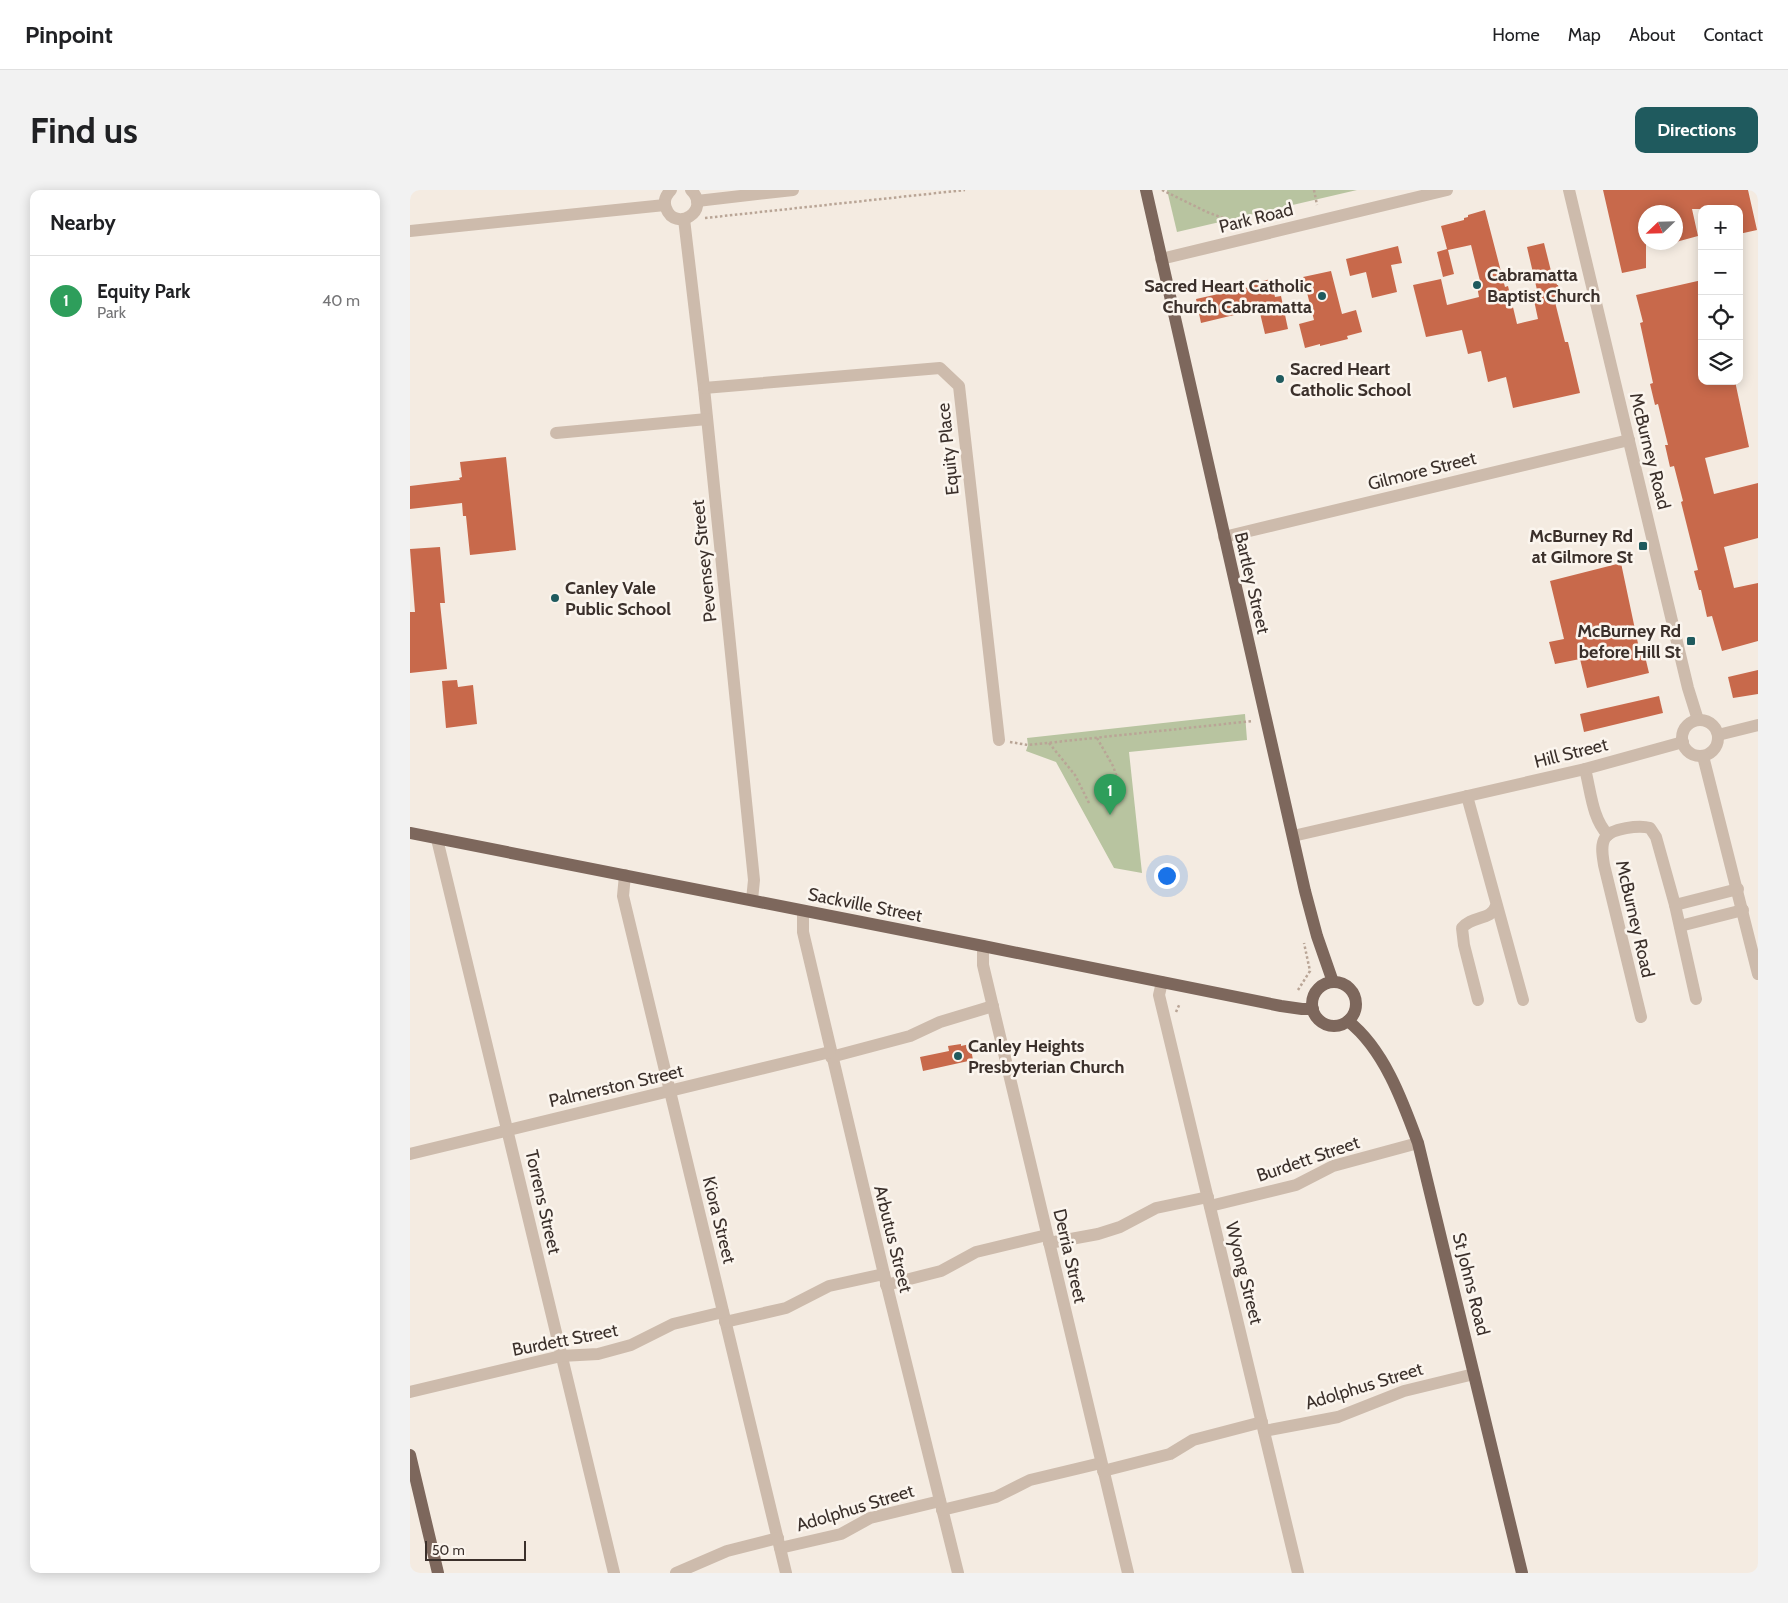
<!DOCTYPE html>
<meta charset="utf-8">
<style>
:root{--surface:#fff;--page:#f2f2f2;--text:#202124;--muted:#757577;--line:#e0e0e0;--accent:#1f5a5e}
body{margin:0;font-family:Cabin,sans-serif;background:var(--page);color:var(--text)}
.controls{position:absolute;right:15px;top:15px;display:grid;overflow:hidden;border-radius:10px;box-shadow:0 2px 12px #0003}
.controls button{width:45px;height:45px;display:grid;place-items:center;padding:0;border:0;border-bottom:1px solid var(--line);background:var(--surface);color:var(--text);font:25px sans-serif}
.compass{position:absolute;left:1228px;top:15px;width:45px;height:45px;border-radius:50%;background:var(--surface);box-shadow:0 2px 12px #0003;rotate:247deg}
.scale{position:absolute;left:15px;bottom:12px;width:101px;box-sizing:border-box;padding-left:5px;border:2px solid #3b302b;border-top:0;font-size:14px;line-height:18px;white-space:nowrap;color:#3b302b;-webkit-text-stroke:4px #fbf5ee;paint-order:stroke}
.you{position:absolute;left:756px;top:685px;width:18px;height:18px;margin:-12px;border:4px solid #fff;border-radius:50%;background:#1a73e8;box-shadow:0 0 0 8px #1a73e833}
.badge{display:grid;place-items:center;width:32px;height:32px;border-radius:50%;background:var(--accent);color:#fff;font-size:16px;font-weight:700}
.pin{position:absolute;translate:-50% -41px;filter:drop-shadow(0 1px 2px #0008)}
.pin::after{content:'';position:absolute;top:26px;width:18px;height:15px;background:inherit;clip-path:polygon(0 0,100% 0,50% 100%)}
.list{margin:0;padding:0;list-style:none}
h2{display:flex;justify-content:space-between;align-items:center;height:65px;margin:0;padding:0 20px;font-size:21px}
h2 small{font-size:16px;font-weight:400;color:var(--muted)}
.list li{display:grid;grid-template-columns:32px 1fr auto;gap:15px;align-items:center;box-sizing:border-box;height:90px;padding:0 20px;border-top:1px solid var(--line)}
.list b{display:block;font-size:19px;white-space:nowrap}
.list p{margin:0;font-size:16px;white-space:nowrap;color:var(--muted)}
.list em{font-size:16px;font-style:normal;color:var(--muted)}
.icon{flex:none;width:28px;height:28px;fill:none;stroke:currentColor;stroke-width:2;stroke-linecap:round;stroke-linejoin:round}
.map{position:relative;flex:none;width:1348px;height:1383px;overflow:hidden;border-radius:10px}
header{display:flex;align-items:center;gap:30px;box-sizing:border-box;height:70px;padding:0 25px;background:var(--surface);border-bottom:1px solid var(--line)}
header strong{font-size:24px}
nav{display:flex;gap:28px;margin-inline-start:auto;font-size:18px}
.intro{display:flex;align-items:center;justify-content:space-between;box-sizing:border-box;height:120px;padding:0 30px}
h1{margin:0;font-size:35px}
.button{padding:12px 22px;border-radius:10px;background:var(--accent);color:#fff;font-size:18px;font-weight:700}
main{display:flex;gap:30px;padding:0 30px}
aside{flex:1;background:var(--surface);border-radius:10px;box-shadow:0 2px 12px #0003}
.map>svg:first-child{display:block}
</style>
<header>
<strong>Pinpoint</strong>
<nav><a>Home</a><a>Map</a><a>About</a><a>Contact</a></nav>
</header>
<div class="intro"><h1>Find us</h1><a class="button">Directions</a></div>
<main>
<aside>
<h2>Nearby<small></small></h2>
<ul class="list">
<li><span class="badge" style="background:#2e9e5b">1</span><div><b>Equity Park</b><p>Park</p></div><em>40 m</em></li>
</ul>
</aside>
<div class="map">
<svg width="1348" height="1383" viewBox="0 0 1348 1383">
<rect width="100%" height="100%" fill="#f4ebe1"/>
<!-- green -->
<g fill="#b8c4a0">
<polygon points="757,0 947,0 767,42"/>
<polygon points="835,524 837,550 719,562 732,683 704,678 646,572 616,561 618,555 617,548"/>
</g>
<!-- building -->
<g fill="#c8694b">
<polygon points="1193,0 1338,0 1347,40 1329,44 1329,19 1282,19 1288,46 1266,52 1266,22 1236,22 1236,78 1212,83"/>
<polygon points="1075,20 1095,97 1098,96 1107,134 1128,129 1122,101 1127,100 1117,57 1134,53 1143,89 1145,89 1147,95 1148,95 1151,109 1145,112 1155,152 1158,152 1170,203 1103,218 1096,187 1078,192 1071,161 1058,164 1052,140 1016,147 1003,95 1031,89 1037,115 1069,107 1067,96 1071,95 1061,55 1038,60 1044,84 1033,87 1027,62 1037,59 1031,36 1054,30 1054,28 1058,27 1058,25"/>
<polygon points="988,56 992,73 981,75 987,102 962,108 956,82 940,86 936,69"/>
<polygon points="921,81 932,124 946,120 952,142 937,146 938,149 910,156 910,154 895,158 889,134 904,130 893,87"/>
<polygon points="861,89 865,107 871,106 878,139 855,144 849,119 791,133 786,109 840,97 839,94"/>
<polygon points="1292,90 1292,191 1325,191 1339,257 1295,268 1304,304 1348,293 1348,348 1314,357 1324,398 1348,393 1348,451 1312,461 1302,426 1297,427 1291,400 1289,400 1284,381 1288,380 1271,312 1273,311 1264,276 1260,277 1255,255 1258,255 1248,214 1245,215 1240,194 1243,193 1230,133 1233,132 1226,105"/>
<polygon points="96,267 106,360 60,365 56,326 53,326 52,313 0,319 0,296 50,290 49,288 52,287 50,272"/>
<polygon points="30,357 35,413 30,413 37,479 0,483 0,422 5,422 0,359"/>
<polygon points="1211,373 1230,463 1234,462 1239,483 1177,498 1170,469 1145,474 1139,452 1154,449 1140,391"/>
<polygon points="1348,480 1348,504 1323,508 1318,487"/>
<polygon points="47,490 48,497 63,495 67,534 36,538 32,491"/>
<polygon points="1249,506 1253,523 1174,542 1170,524"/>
<polygon points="551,854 551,856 560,854 563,870 513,881 510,867 539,861 538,856"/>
</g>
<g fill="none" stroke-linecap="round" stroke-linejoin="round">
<!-- path -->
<g stroke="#b9a596" stroke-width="2.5" stroke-dasharray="2.5 2.5" stroke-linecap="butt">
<polyline points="752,0 797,22 826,33"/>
<polyline points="904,0 907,15"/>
<polyline points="295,28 555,0"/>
<polyline points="687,548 703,576 709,593"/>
<polyline points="600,552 618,555 843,531"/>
<polyline points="639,553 665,585 679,613"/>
<polyline points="888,800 900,781 894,753"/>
<polyline points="766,822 770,813"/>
</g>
<!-- minor -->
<g stroke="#cdbbac" stroke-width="12">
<path d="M261,0c-5,5 -8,11 -5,18 9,25 46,3 25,-18"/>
<polyline points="1159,0 1278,498 1288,530"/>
<polyline points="287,11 383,0"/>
<polyline points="274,29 294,198 344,690 342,710"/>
<polyline points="0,41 255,15"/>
<polyline points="751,69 1037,0"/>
<polyline points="294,198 530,178 549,196 589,550"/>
<polyline points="146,243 297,229"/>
<polyline points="814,347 1219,250"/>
<circle cx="1290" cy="548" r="18"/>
<polyline points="1308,545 1348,535"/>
<polyline points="1293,566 1348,784"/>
<path d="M1175,579c6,23 7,49 23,66"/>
<polyline points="1057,606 1113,810"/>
<polyline points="883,646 1175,579 1273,552"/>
<polyline points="27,649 204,1383"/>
<polyline points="215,685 213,706 376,1383"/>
<polyline points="1265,715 1328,699"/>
<polyline points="393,721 393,742 474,1084 548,1383"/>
<polyline points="1270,736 1333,720"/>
<polyline points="573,756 573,775 718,1383"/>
<polyline points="752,792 749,805 888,1383"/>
<path d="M1068,810l-14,-55 -2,-17c10,-13 29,-7 34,-22"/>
<path d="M1231,827l-37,-152c-1,-8 -4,-19 1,-27 6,-10 35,-13 45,-10l6,9 19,68 21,94"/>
<polyline points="421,867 500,846 530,832 583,816"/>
<polyline points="0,964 420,862"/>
<polyline points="800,1016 886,995 923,976 1008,953"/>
<polyline points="639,1053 688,1044 710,1037 746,1018 798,1007"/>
<polyline points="476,1095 531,1081 566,1062 637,1045"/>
<polyline points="315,1132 376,1118 419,1096 474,1084"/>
<polyline points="0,1202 151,1166 188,1164 221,1155 263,1134 313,1122"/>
<polyline points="854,1241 928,1227 994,1201 1064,1184"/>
<polyline points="693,1281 760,1264 783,1250 852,1232"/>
<polyline points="532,1320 586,1307 620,1290 691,1273"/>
<polyline points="370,1358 431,1344 460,1328 530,1311"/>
<polyline points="266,1383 317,1361 368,1348"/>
</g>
<!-- major -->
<g stroke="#7d675c" stroke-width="12">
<polyline points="736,0 895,701 907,746 923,792"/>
<polyline points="0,643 573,756 871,816 892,819 903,819"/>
<circle cx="924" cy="814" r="22"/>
<path d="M938,831c36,28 55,81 70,122l104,430"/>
<polyline points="0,1265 28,1383"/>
</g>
</g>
<!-- markers -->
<g fill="#1f5a5e" stroke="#fbf5ee" stroke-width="2">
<circle cx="1067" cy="95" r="5"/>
<circle cx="912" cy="106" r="5"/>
<circle cx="870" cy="189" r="5"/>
<rect x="1228" y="351" width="10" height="10" rx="2.5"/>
<circle cx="145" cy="408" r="5"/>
<rect x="1276" y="446" width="10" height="10" rx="2.5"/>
<circle cx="548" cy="866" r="5"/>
</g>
<g text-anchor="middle" stroke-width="5" stroke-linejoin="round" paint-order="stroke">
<!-- street labels -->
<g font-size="18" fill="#3b302b" stroke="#fbf5ee">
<text transform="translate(846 28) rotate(-14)" y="6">Park Road</text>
<text transform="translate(538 259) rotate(-96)" y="6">Equity Place</text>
<text transform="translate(1240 261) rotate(76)" y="6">McBurney Road</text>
<text transform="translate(1012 281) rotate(-14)" y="6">Gilmore Street</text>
<text transform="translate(294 371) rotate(-96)" y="6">Pevensey Street</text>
<text transform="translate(842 393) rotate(77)" y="6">Bartley Street</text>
<text transform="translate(1161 563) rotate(-14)" y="6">Hill Street</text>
<text transform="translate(455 715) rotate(11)" y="6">Sackville Street</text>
<text transform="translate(1225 729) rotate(77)" y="6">McBurney Road</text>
<text transform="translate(206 896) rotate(-13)" y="6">Palmerston Street</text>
<text transform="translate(898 969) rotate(-19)" y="6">Burdett Street</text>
<text transform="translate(133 1012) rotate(77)" y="6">Torrens Street</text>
<text transform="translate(309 1030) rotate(76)" y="6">Kiora Street</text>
<text transform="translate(483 1049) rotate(76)" y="6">Arbutus Street</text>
<text transform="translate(660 1066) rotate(77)" y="6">Derria Street</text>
<text transform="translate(834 1083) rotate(76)" y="6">Wyong Street</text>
<text transform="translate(1061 1094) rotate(76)" y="6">St Johns Road</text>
<text transform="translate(155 1150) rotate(-11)" y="6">Burdett Street</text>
<text transform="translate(954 1196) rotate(-17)" y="6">Adolphus Street</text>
<text transform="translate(445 1318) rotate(-17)" y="6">Adolphus Street</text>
</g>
<!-- poi labels -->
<g font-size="18" font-weight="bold" fill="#3b302b" stroke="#fbf5ee" text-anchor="start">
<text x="1077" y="91">Cabramatta<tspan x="1077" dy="21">Baptist Church</tspan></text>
<text x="902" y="102" text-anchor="end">Sacred Heart Catholic<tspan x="902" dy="21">Church Cabramatta</tspan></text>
<text x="880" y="185">Sacred Heart<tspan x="880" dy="21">Catholic School</tspan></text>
<text x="1223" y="352" text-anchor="end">McBurney Rd<tspan x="1223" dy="21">at Gilmore St</tspan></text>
<text x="155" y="404">Canley Vale<tspan x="155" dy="21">Public School</tspan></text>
<text x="1271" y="447" text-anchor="end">McBurney Rd<tspan x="1271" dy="21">before Hill St</tspan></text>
<text x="558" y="862">Canley Heights<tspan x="558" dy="21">Presbyterian Church</tspan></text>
</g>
</g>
</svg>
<div class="controls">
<button>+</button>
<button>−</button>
<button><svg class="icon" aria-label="locate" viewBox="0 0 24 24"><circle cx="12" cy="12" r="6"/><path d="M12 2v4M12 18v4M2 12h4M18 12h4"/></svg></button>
<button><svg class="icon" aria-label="layers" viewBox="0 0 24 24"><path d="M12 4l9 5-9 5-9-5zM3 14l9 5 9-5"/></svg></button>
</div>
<svg class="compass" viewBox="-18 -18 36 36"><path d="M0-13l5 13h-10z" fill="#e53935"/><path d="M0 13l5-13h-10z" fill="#757577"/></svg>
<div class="scale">50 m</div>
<div class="you"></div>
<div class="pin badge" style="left:700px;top:625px;background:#2e9e5b">1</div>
</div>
</main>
